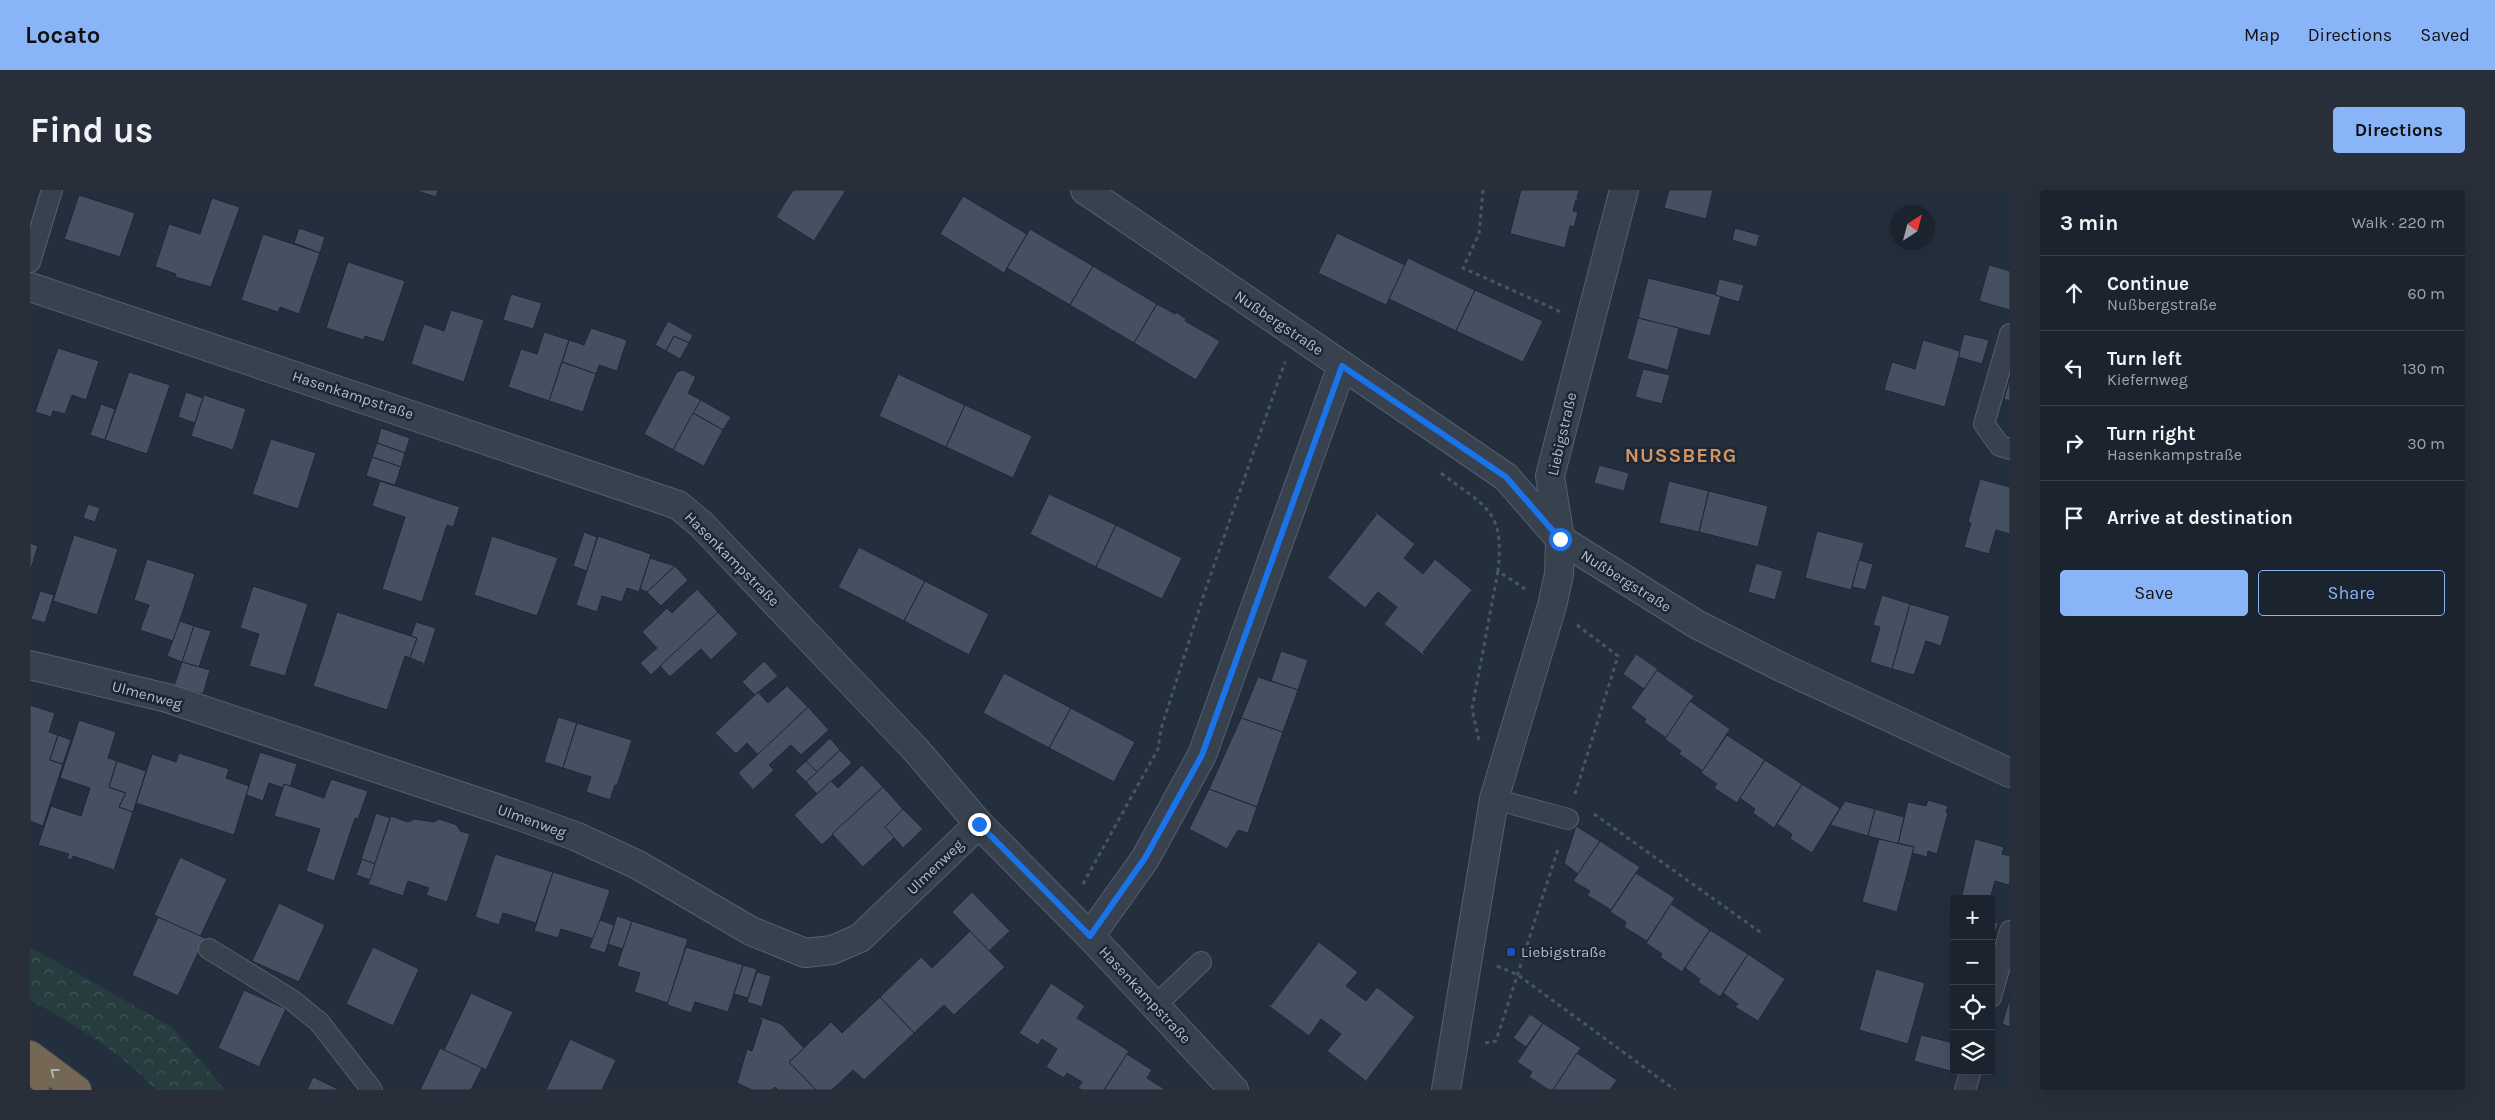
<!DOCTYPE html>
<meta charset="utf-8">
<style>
:root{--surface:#1b232e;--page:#282f3a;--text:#f1f3f6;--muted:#a0a4aa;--line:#39404a;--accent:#8ab4f8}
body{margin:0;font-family:Karla,sans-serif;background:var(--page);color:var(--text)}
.controls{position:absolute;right:15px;bottom:15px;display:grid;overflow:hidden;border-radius:5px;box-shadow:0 5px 20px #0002}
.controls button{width:45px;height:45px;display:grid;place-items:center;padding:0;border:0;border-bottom:1px solid var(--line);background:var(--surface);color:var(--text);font:25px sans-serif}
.compass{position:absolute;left:1860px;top:15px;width:45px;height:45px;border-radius:50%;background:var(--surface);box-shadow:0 5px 20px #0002;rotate:36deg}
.stop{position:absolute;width:15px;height:15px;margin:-11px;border:4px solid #1a73e8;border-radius:50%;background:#fff}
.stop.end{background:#1a73e8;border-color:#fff;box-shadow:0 1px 5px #0008}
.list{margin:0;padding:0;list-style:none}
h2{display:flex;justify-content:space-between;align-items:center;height:65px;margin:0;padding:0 20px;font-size:21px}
h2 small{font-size:16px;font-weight:400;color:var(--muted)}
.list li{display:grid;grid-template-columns:32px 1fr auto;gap:15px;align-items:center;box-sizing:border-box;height:75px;padding:0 20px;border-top:1px solid var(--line)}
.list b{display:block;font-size:19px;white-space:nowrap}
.list p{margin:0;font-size:16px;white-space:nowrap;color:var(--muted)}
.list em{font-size:16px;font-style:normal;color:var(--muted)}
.actions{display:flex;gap:10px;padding:15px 20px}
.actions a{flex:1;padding:11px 0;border:1px solid var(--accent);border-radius:5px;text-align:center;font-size:18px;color:var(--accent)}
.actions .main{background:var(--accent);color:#111}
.icon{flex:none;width:28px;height:28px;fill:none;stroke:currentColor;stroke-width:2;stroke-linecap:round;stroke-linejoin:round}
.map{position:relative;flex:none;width:1980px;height:900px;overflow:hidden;border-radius:5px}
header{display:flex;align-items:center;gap:30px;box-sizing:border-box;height:70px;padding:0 25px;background:var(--accent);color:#111}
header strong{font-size:24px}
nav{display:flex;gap:28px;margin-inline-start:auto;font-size:18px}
.intro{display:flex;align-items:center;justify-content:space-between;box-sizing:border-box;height:120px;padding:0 30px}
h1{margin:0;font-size:35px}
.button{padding:12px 22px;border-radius:5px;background:var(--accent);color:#111;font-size:18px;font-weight:700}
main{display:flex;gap:30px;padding:0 30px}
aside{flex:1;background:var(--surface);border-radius:5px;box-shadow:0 5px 20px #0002}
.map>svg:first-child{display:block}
</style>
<header>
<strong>Locato</strong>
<nav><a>Map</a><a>Directions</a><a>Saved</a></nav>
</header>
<div class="intro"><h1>Find us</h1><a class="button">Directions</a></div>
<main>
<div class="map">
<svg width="1980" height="900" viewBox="0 0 1980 900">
<defs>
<pattern id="forest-crowns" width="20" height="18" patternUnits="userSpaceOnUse" patternTransform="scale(1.25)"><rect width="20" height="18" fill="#263c3f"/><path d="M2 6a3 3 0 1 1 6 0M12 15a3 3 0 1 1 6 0" fill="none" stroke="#435659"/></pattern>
</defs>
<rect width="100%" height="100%" fill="#242f3e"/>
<!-- forest -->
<path fill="url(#forest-crowns)" d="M0,757l142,80 53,63h-69c-34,-37 -82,-66 -126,-90z"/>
<!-- building -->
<g fill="#455162" stroke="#1f2835">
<polygon points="385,0 408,0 406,7"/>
<polygon points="763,0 816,0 784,51 746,27"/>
<polygon points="1491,0 1549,0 1547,8 1551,11 1546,10 1543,21 1548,22 1544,37 1540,36 1535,58 1478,43 1480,43"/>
<polygon points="1639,0 1683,0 1676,29 1634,18"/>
<polygon points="49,5 105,23 90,67 34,49"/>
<polygon points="933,6 997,44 974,83 910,44"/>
<polygon points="182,8 210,17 181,97 145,87 146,84 126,77 124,80 139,34 170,44"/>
<polygon points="269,38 295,47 290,63 264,53"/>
<polygon points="1705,38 1730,45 1726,57 1702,50"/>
<polygon points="1000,39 1063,76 1040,115 977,78"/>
<polygon points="1307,43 1375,75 1356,115 1288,83"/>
<polygon points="233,44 290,63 269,124 250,117 248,122 211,110"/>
<polygon points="1378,68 1445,100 1426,141 1359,109"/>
<polygon points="318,72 375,91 354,152 335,146 334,150 296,138"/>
<polygon points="1959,75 1980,81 1980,120 1949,111"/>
<polygon points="1063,76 1127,114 1104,153 1040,115"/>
<polygon points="1618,88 1691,106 1680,146 1608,128"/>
<polygon points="1689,89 1714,95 1709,112 1685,105"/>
<polygon points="1445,100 1513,131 1493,172 1426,141"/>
<polygon points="481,104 512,113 503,139 473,130"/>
<polygon points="1127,114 1145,124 1146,122 1156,129 1155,131 1190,151 1166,190 1104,153"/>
<polygon points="421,120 454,130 434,192 381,174 394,134 414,141"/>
<polygon points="1608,128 1649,138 1638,180 1597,169"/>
<polygon points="638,131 663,145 659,153 644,146 636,161 625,155"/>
<polygon points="561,138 597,150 587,181 569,175 566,184 532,172 539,150 554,155"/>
<polygon points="514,142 539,150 519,211 478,197 491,159 507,164"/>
<polygon points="1934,144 1959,150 1952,174 1928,167"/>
<polygon points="644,146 659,153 650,169 636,161"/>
<polygon points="1893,150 1930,161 1915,217 1854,200 1862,172 1885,179"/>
<polygon points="28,158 69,171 56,210 42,205 35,224 23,221 21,227 5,222"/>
<polygon points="532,172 566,184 553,222 519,211"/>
<polygon points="1613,179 1640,185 1632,214 1605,207"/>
<polygon points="653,180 666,187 658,203 671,210 643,260 614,244 647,182"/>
<polygon points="99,182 140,195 117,264 75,250"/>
<polygon points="868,184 935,215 916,257 849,226"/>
<polygon points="1980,188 1980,211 1974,209"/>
<polygon points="156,202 173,208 165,233 148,227"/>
<polygon points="174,205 216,219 203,260 161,246"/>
<polygon points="671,210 701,227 693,240 663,223"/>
<polygon points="71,214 85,219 75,250 60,245"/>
<polygon points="935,215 1002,246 983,288 916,257"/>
<polygon points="663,223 693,240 674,276 643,260"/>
<polygon points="351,238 380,248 375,263 347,253"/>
<polygon points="241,249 286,263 268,319 222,304"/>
<polygon points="347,253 375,263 371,277 342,267"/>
<polygon points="342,267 371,277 365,295 336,286"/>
<polygon points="1569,275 1599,283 1594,301 1564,293"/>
<polygon points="1950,289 1980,297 1980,344 1966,340 1959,364 1934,357 1941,333 1938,332"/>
<polygon points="350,291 430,317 423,337 417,335 392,412 352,399 375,327 342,316"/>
<polygon points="1639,291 1679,301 1669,342 1629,333"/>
<polygon points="1679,301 1738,316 1728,357 1669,342"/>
<polygon points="1019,304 1086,335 1066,377 1000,344"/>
<polygon points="58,314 70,318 65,332 53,328"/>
<polygon points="1343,320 1385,354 1374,368 1393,384 1405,369 1447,404 1441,401 1393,462 1397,468 1354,434 1367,417 1348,402 1335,418 1293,384 1298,387 1346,325"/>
<polygon points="1086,335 1152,368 1132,409 1066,377"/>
<polygon points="1787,341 1834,353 1821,400 1775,388"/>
<polygon points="554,342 567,347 557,381 543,376"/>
<polygon points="44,345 88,359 67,425 23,411"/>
<polygon points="462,346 528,368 507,426 444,405"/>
<polygon points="568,346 621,364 609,402 597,398 592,412 572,406 567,422 546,415"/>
<polygon points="0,353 8,356 0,382"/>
<polygon points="829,357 895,391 874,431 808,397"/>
<polygon points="620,368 645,376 617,402 610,399"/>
<polygon points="117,369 165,384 143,451 110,440 119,415 104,410"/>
<polygon points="1829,370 1843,374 1836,400 1822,397"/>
<polygon points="1726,373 1753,381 1745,410 1718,402"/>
<polygon points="645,376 658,390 631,416 617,402"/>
<polygon points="895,391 959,424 939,465 874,431"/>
<polygon points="223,396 278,414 255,486 219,476 229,444 210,438"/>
<polygon points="667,399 688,422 621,485 610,473 627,458 612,442 637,418 642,423"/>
<polygon points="10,401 24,405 15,433 1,429"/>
<polygon points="1852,405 1880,414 1862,479 1840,472 1850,437 1843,435"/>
<polygon points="1880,414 1920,426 1911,456 1896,451 1884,485 1862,479"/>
<polygon points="307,422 387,448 380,468 375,466 357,520 283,496"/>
<polygon points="688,422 708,444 681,470 671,459 640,487 630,476"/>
<polygon points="150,431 164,436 152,472 137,466"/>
<polygon points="386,432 406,438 391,485 393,473 380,468 387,448 381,446"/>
<polygon points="164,436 181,441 169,477 152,472"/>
<polygon points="1251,461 1278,470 1268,500 1241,491"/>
<polygon points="1606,464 1628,479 1614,499 1593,484"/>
<polygon points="734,471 748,486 725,505 712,492"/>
<polygon points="152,472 180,480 173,504 144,496"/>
<polygon points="1627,480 1664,506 1636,548 1614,532 1616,529 1601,518"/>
<polygon points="974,483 1041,518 1019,558 953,523"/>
<polygon points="1228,487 1268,500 1253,542 1211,528"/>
<polygon points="757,496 778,517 728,565 717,553 706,564 685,543 728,502 738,513"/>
<polygon points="1660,511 1700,539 1673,581 1649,564 1651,561 1635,549"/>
<polygon points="0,515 25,523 19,542 28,545 20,570 33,574 13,636 0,631"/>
<polygon points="778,517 799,540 771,565 761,555 739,575 744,580 723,600 708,583"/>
<polygon points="1041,518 1105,552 1084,592 1019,558"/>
<polygon points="528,527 547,533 533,578 514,572"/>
<polygon points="1211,528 1253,542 1227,617 1179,599"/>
<polygon points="49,530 86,542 78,568 87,571 79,597 96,603 89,617 103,622 84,680 43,666 41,670 37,669 39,664 8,655 21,616 51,626 60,598 30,588"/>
<polygon points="547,533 602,550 587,596 585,595 580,610 556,602 561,587 533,578"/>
<polygon points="28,545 41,550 33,574 20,570"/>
<polygon points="1697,545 1735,570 1707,613 1684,598 1687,594 1671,583"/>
<polygon points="800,548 810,560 787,582 776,571"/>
<polygon points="810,560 822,573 787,604 776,592"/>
<polygon points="230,562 267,574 260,597 254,594 253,598 239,593 233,611 216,605"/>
<polygon points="149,563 199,579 196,588 219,596 204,645 106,613 122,564 146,572"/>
<polygon points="1735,570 1772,594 1744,638 1723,623 1725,619 1710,608"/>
<polygon points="87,571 116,581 103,622 89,617 96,603 79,597"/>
<polygon points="776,571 787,582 776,592 765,581"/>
<polygon points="832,575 853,597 792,655 764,625 801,591 808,598"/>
<polygon points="301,589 338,601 328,629 325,628 304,691 276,681 290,639 244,626 254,594 294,608"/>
<polygon points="1772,594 1810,618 1782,663 1760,649 1762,644 1747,634"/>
<polygon points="853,597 873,619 855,637 865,647 833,677 802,644"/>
<polygon points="1179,599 1227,617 1218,643 1208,640 1197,659 1159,639"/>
<polygon points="1898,610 1918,616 1916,622 1918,623 1907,664 1898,661 1897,667 1882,663 1884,657 1868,653 1878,612 1896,616"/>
<polygon points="1815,611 1845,619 1838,646 1800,635"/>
<polygon points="873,619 893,639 873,658 855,637"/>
<polygon points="1845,619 1874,627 1868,654 1838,646"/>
<polygon points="346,623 360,628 345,674 331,669"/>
<polygon points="361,626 378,632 385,629 404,632 409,629 427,635 430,641 440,644 417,712 396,705 399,698 378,691 373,706 338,694"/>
<polygon points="1546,636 1570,651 1548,684 1534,673"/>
<polygon points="1849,649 1884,657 1867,722 1832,712"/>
<polygon points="1945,649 1974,657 1972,664 1980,666 1980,692 1979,695 1965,691 1960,709 1931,709"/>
<polygon points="1570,651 1610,677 1581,720 1557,705 1560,701 1543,691"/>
<polygon points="465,664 523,682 506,733 473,723 469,735 445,727"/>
<polygon points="150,667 197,689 170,747 124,725"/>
<polygon points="332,669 345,674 340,690 326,685"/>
<polygon points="523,682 580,700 564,749 531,739 528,748 504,741"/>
<polygon points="1606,683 1645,708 1617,751 1594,737 1596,732 1580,722"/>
<polygon points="942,702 980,741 959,761 922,722"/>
<polygon points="249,713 295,735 269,792 222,771"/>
<polygon points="1641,714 1680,740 1652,782 1630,767 1632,764 1616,753"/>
<polygon points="587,726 602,731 593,759 578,754"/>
<polygon points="128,727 175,748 148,806 102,785"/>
<polygon points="570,730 584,735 575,763 559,758"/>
<polygon points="602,731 658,749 638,813 604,802 610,783 587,776"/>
<polygon points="1961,731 1968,733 1961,758"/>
<polygon points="1680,740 1718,764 1690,807 1668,792 1670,789 1655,778"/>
<polygon points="940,741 975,777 924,825 914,815 884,843 850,807 891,767 902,778"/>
<polygon points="1285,749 1328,782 1316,796 1336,811 1347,797 1390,831 1384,828 1337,890 1341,895 1297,861 1311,844 1291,829 1279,846 1235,813 1241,815 1288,753"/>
<polygon points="343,757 389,779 363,836 316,814"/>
<polygon points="656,757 713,775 698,822 665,812 661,823 637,815"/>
<polygon points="1718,764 1755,789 1728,831 1705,817 1708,814 1693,803"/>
<polygon points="713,775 727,779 718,808 704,804"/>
<polygon points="1846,779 1895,793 1878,854 1829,840"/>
<polygon points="727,782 741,786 732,817 717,812"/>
<polygon points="1021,793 1055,816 1047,828 1099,861 1074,900 1052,900 1048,898 1052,892 1037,883 1034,888 1016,877 1027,859 1012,849 1008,855 989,843"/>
<polygon points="214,800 256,819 229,877 188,858"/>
<polygon points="441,803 483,822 456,880 414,860"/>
<polygon points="850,807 884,843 834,890 823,880 802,900 786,900 759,872 801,832 812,843"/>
<polygon points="1980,808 1980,837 1972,834"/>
<polygon points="1500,824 1513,833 1496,857 1483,848"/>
<polygon points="728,826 751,834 774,858 759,872 786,900 748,900 745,897 742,900 722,900 707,893 717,859 722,861 732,830"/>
<polygon points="1513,833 1551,858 1523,900 1519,900 1499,887 1502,882 1487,872"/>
<polygon points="1891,845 1924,853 1924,881 1928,881 1927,883 1884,871"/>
<polygon points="540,849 586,870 572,900 516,900"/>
<polygon points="410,858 452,878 441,900 390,900"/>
<polygon points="1547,863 1587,890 1580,900 1523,900"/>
<polygon points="1097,864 1122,880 1117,888 1136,900 1074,900"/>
<polygon points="283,887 310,900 277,900"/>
</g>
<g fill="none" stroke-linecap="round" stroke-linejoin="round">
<defs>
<g id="service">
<polyline points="0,72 22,0"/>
<polyline points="1980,144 1954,234 1970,256 1980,259"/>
<polyline points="1464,609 1538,629"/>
<polyline points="179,759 262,810 289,832 342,900"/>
<polyline points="1961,807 1980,741"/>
<polyline points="1125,816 1171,772"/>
<polyline points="1935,900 1941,881"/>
</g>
<g id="minor">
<polyline points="1055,0 1476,287 1530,349 1666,434 1753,478 1980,583"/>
<polyline points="0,97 648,315 671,334 886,560 949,634 1060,746 1204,900"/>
<polyline points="0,475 137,508 484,624 545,646 608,675 721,741 775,763 802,760 830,748 949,634"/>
<polyline points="1060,746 1115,669 1172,565 1312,176"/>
<polyline points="1416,900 1464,609 1522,416 1529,384 1530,349 1520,286 1594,0"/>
</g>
<g id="motorway">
<polyline points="0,865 47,900"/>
<polyline points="0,895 5,900"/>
</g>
</defs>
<!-- service casing -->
<use href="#service" stroke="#565f6c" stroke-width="22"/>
<!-- minor casing -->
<use href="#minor" stroke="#565f6c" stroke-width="30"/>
<!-- motorway casing -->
<use href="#motorway" stroke="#434c59" stroke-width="30"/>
<!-- path -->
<g stroke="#44595c" stroke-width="3" stroke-dasharray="4 4" stroke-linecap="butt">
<polyline points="1453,0 1449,44 1433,78 1531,122"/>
<path d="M1411,283c44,34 64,36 57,98l27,18"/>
<polyline points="1449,550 1442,519 1468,381"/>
<polyline points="1545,604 1588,466 1547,435"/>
<polyline points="1564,624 1733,744"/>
<polyline points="1053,694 1128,559 1131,539 1175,401 1255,172"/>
<polyline points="1467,776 1488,785 1645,900"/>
<polyline points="1455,853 1466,851 1529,656"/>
</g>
<!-- service -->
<use href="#service" stroke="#38414e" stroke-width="20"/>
<!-- minor -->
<use href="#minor" stroke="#38414e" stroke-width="28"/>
<!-- motorway -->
<use href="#motorway" stroke="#746855" stroke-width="28"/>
</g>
<!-- one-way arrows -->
<defs><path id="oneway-chevron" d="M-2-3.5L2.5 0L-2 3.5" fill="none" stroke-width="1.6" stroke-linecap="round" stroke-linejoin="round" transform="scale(1.25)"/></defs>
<use stroke="#aeb4bd" href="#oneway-chevron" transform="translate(24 882) rotate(-142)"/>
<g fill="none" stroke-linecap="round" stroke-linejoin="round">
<!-- route -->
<polyline stroke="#1a73e8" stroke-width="6" points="949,634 1060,746 1115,668 1172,565 1312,176 1476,287 1530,349"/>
</g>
<!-- markers -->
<rect fill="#1a4fb4" stroke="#1d2633" stroke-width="2" x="1476" y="757" width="10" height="10" rx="2.5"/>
<g text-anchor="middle" stroke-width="5" stroke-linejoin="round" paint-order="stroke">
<!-- street labels -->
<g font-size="15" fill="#b4bcc9" stroke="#1d2633">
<text transform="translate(1249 133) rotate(34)" y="5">Nußbergstraße</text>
<text transform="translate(323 205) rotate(18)" y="5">Hasenkampstraße</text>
<text transform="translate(1532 244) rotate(-77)" y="5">Liebigstraße</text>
<text transform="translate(702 369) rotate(45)" y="5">Hasenkampstraße</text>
<text transform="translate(1596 391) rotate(32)" y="5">Nußbergstraße</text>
<text transform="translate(117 505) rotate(15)" y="5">Ulmenweg</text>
<text transform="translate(502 631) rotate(20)" y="5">Ulmenweg</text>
<text transform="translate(905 677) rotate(-44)" y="5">Ulmenweg</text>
<text transform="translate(1115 805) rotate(47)" y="5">Hasenkampstraße</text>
</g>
<!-- poi labels -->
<g font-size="15" fill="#b4bcc9" stroke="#1d2633" text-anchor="start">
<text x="1491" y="767">Liebigstraße</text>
</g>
<!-- district labels -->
<g font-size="20" font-weight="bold" letter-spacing="1" fill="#d59563" stroke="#1d2633">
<text x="1651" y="272">NUSSBERG</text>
</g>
</g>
</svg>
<div class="controls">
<button>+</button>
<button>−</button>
<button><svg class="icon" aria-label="locate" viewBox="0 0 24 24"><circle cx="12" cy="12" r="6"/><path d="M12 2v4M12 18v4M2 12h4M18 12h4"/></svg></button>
<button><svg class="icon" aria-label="layers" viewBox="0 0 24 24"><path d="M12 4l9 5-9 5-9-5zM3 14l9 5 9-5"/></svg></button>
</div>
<svg class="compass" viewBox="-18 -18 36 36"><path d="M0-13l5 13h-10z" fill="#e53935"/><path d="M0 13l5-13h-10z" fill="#a0a4aa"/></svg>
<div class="stop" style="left:1530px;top:349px"></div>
<div class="stop end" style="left:949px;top:634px"></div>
</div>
<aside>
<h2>3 min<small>Walk · 220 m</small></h2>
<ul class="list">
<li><svg class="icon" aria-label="ahead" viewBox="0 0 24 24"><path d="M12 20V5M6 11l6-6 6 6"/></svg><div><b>Continue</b><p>Nußbergstraße</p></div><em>60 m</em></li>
<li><svg class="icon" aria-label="left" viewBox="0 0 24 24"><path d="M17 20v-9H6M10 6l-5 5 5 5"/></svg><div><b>Turn left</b><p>Kiefernweg</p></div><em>130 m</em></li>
<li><svg class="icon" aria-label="right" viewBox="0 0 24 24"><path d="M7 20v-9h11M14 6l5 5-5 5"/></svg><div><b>Turn right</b><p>Hasenkampstraße</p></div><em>30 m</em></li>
<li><svg class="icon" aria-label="arrive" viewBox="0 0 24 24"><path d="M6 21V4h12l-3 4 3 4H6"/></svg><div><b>Arrive at destination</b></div></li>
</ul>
<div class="actions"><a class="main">Save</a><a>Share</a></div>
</aside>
</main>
